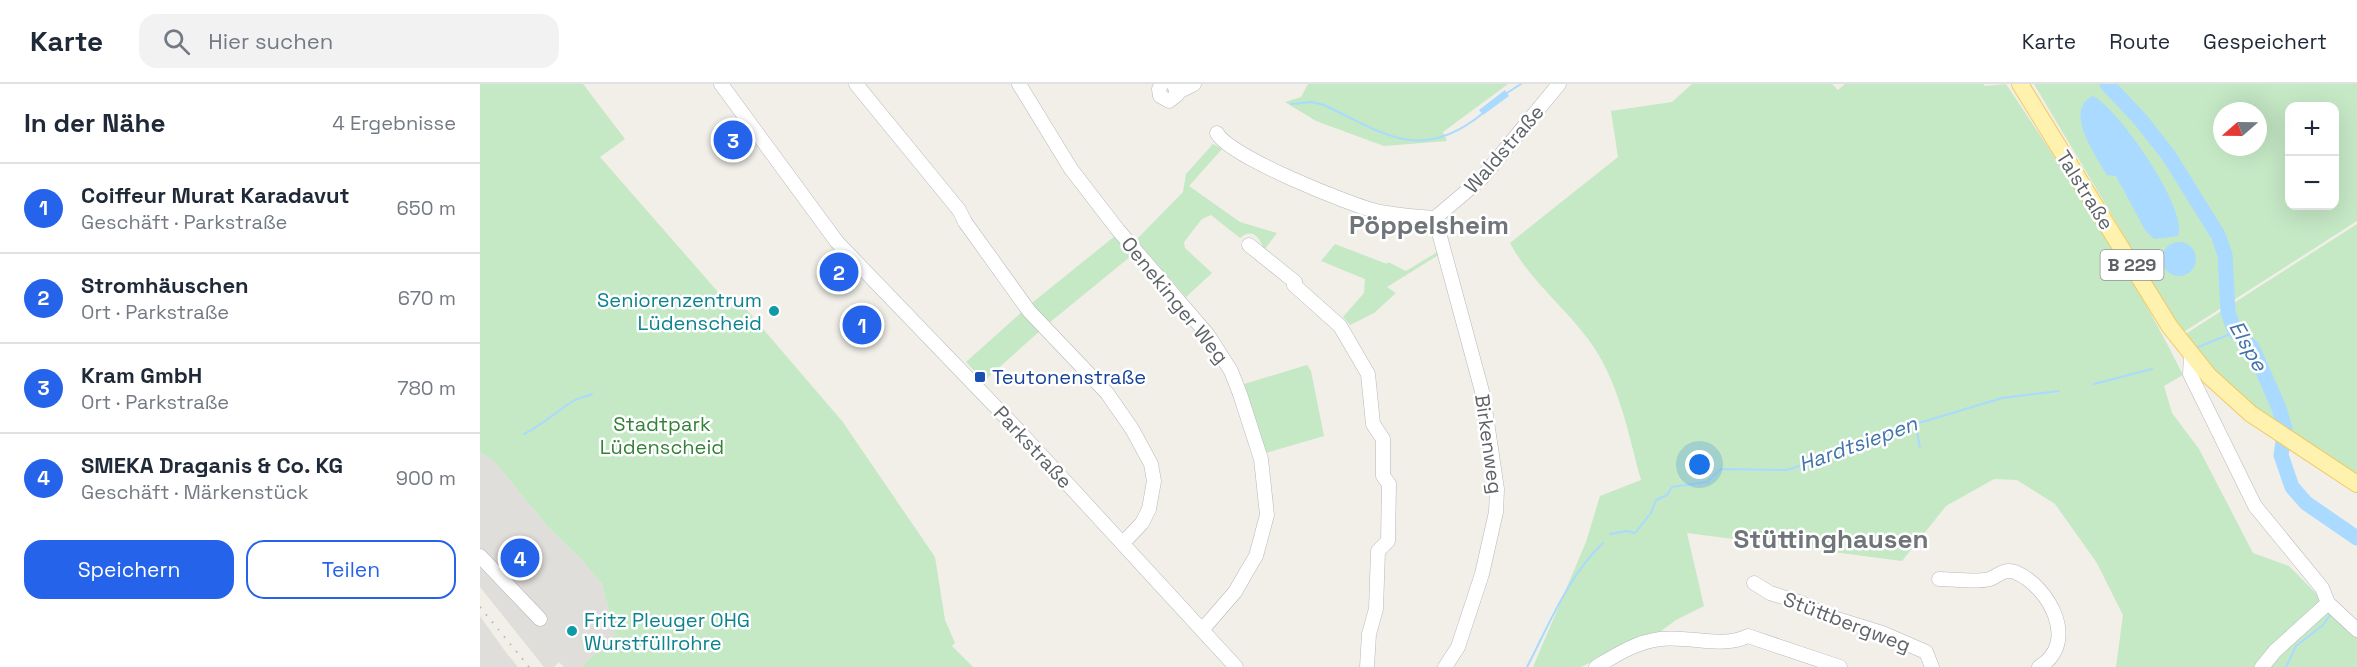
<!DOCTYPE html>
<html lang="de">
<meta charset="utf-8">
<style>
:root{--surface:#fff;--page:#f2f2f3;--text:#1f2937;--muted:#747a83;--line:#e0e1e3;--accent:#2563eb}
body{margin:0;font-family:"Space Grotesk",sans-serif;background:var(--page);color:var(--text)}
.controls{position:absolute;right:18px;top:18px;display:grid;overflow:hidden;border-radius:12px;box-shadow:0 6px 24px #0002}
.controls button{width:54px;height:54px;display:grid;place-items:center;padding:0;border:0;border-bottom:2px solid var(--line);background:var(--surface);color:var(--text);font:30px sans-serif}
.compass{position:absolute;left:1733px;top:18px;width:54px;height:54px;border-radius:50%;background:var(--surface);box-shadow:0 6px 24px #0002;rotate:250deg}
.you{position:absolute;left:1220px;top:381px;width:21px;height:21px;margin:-15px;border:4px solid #fff;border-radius:50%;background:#1a73e8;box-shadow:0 0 0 9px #1a73e833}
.badge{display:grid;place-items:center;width:39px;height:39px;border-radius:50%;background:var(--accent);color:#fff;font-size:20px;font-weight:700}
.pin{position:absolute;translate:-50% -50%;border:3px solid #fff;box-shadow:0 2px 6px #0006}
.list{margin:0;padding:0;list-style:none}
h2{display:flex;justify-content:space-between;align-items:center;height:78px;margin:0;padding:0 24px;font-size:26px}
h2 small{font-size:20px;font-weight:400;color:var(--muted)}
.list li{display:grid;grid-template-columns:39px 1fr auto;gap:18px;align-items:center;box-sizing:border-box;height:90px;padding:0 24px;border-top:2px solid var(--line)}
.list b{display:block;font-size:22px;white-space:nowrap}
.list p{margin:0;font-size:20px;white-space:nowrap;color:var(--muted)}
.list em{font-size:20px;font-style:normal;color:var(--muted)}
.actions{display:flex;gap:12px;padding:18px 24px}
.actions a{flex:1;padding:14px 0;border:2px solid var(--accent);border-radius:18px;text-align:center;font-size:21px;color:var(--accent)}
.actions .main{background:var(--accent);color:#fff}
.icon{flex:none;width:33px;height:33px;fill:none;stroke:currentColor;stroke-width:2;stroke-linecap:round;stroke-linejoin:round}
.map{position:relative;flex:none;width:1877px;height:583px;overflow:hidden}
header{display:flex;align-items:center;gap:36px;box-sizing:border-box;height:84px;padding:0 30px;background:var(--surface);border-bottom:2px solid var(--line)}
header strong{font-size:28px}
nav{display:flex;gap:33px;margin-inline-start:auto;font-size:21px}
.search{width:420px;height:54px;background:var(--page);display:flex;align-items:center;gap:15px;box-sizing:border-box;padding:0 21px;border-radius:18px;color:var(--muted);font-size:22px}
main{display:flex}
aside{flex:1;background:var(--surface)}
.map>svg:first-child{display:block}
</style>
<header>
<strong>Karte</strong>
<div class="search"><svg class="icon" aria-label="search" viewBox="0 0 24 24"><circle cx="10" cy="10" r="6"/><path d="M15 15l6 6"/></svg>Hier suchen</div>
<nav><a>Karte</a><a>Route</a><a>Gespeichert</a></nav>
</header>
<main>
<aside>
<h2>In der Nähe<small>4 Ergebnisse</small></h2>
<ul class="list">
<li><span class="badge">1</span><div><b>Coiffeur Murat Karadavut</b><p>Geschäft · Parkstraße</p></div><em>650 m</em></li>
<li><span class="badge">2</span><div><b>Stromhäuschen</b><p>Ort · Parkstraße</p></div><em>670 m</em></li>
<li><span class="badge">3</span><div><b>Kram GmbH</b><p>Ort · Parkstraße</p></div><em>780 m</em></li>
<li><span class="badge">4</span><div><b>SMEKA Draganis &amp; Co. KG</b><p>Geschäft · Märkenstück</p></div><em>900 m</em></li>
</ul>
<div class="actions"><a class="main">Speichern</a><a>Teilen</a></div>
</aside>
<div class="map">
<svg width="1877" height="583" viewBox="0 0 1877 583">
<rect width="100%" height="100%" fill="#f1efe8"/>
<!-- industrial -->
<g fill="#e0deda">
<polygon points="0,368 15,378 68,443 99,473 122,500 135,551 101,583 84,583 79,578 74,583 64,583 0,503"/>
<polygon points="0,532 25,567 38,583 0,583"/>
</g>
<!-- green -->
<g fill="#c5e8c5" fill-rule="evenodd">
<polygon points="0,0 103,0 145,55 120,73 252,224 260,218 362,337 455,473 465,536 475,559 472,562 493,583 101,583 135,551 122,500 99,473 68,443 15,378 0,368"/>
<polygon points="828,0 1028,0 963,48 967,57 904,62 836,37 805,18 821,13"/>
<path d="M1212,0h140l6,6 7,-6h138l2,2 21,-2c63,94 127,190 177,291l-19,11 8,27 27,36 54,104 36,13 68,69v32h-241l7,-52 -26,-52 -42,-59 -38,-24 -23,-1 -48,27 -44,55 -215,-28 17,73 -28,14 -15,11 -27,10 -53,26h-48l53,-125 14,-46 41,-16c-13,-47 -22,-100 -53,-141 -25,-34 -57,-57 -78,-96l108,-86 -7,-46 61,-9z"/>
<path d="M1554,0h323v137l-175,112zM1810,22h44v100h-44zM1742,27h36v36h-36z"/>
<path d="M733,60l9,5 -33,37 51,36 37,11 -13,17c-4,-12 -11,-23 -24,-12l-29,-23 -9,4 -18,23 1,6 27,25 -26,24 -50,-57 47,-48 3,-18z"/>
<polygon points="1877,140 1877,393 1774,325 1751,306 1704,251"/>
<polygon points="635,152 651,172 569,239 552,219"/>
<polygon points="855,160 907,180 908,178 926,187 959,167 960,170 907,203 916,209 894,229 870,241 863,233 884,209 885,195 841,177"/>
<polygon points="544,226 561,246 504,297 486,278"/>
<polygon points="827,281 831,287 844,352 786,369 764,300"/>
</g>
<!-- water -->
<g fill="#aadaff">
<polygon points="1025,6 1029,12 1003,31 999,26"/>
<path d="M1613,12c25,12 96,114 85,140l-24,3 -9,-9 -29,-54 -9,-1c-12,-21 -44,-65 -14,-79z"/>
<circle cx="1699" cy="175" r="17"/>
</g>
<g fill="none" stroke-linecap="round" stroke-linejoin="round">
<!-- stream -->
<g stroke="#aadaff" stroke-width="2">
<polyline points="1027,9 1041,0"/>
<path d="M811,20l21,-2 12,3c60,28 96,59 158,9"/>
<polyline points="1716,264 1755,248"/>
<polyline points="1614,300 1672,285"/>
<polyline points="1436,341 1440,364"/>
<path d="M44,350c18,-9 32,-22 49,-33 5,-3 13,-4 19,-7"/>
<polyline points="1130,450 1147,447 1155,449 1171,429 1176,416 1187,411 1192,403 1227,398 1241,385 1307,386 1336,377 1367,359 1386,356 1409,345 1439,339 1522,314 1579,307"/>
<path d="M1047,583c22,-42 41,-91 76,-124"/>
<polyline points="1806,583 1816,562 1843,541 1850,531"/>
</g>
<!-- river -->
<polyline stroke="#aadaff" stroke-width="15" points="1627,0 1660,35 1689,72 1738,151 1745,171 1748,228 1755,248 1772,263 1799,324 1805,345 1801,371 1812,403 1826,419 1877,454"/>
<defs>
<g id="minor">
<polyline points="241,0 357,158 538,346 756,583"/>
<polyline points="376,0 479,126 485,138 549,227 627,309 652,345 671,380 674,397 669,425 662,439 643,459"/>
<polyline points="539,0 591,85 638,146 728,251 751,287 760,310 781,375 787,431 776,472 767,487 755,508 722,546"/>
<polyline points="682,0 679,5 680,12 689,17 697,11 694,0"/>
<polyline points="698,8 714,0"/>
<path d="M737,49c11,23 135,73 163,79 18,3 37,5 55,6l46,-39 78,-95"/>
<polyline points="955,134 1003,311 1017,405 1016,428 1002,490 978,563 965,583"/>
<polyline points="769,161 815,198 814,201 860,242 888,290 893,340 903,355 903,392 909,400 908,457 898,467 896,525 889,550 887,583"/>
<polyline points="1711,272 1710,290 1775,422 1842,504 1848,519 1877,546"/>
<polyline points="0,472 60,535"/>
<path d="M1459,495c15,0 36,4 51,0 8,-3 14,-11 25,-7 34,14 65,71 24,95"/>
<polyline points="1274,499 1290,509 1322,519 1344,531 1402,549 1446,568 1452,583"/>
<path d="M1116,583c20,-12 40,-25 64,-28 29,-4 61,10 88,-3l92,31"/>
<polyline points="1782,583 1795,567 1848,519"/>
</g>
<polyline id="major" points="1540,0 1690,243 1729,292 1771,330 1877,400"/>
</defs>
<!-- minor casing -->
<use href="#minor" stroke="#b5b8bc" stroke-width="15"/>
<!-- major casing -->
<use href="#major" stroke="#f2c960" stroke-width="18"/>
<!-- minor -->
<use href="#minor" stroke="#fff" stroke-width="14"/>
<!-- major -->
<use href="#major" stroke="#fff2af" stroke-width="16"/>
<!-- rail -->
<polyline stroke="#b6b7b8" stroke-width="2" stroke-dasharray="1.5 8" stroke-linecap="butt" points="0,523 49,583"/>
</g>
<!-- markers -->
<g fill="#0f9aa8" stroke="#fff" stroke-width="2">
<circle cx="294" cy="227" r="6"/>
<circle cx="92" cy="547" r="6"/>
</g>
<rect fill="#1a4fb4" stroke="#fff" stroke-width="2" x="494" y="287" width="12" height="12" rx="3"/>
<g text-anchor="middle" stroke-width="5" stroke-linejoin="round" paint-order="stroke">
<!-- shield labels -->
<rect fill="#fff" stroke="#8f9295" stroke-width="1.5" x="1620.5" y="166" width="63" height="30" rx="4.5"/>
<g font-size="18" font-weight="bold" fill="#5f6368">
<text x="1652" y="187">B 229</text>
</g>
<!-- street labels -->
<g font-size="20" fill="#5f6368" stroke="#fff">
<text transform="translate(1024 65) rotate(-49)" y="7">Waldstraße</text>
<text transform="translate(1605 106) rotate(58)" y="7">Talstraße</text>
<text transform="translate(695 216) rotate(51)" y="7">Oenekinger Weg</text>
<text transform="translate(1009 360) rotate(82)" y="7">Birkenweg</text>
<text transform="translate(553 363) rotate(47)" y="7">Parkstraße</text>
<text transform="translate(1367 538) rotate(21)" y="7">Stüttbergweg</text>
</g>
<!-- culture labels -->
<g font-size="20" fill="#0d838f" stroke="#fff" text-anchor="end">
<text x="282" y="223">Seniorenzentrum<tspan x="282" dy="23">Lüdenscheid</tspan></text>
<text x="104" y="543" text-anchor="start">Fritz Pleuger OHG<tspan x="104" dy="23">Wurstfüllrohre</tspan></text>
</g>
<!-- transit labels -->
<g font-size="20" fill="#164399" stroke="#fff" text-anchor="start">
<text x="512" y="300">Teutonenstraße</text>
</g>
<!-- park labels -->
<g font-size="20" fill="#348238" stroke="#fff">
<text x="182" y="347">Stadtpark<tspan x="182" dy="23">Lüdenscheid</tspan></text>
</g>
<!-- water labels -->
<g font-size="21" font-style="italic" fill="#4174aa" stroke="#fff">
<text transform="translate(1768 262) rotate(60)" y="7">Elspe</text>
<text transform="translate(1378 360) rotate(-20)" y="7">Hardtsiepen</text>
</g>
<!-- district labels -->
<g font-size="26" font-weight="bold" fill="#70757a" stroke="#fff">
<text x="949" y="150">Pöppelsheim</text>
<text x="1351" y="464">Stüttinghausen</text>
</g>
</g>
</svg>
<div class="controls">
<button>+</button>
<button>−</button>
</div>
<svg class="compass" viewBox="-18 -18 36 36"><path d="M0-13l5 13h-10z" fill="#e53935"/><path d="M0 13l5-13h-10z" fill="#747a83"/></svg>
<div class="you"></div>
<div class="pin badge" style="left:382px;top:241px">1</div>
<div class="pin badge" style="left:359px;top:188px">2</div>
<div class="pin badge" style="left:253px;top:56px">3</div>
<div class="pin badge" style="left:40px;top:474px">4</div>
</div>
</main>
